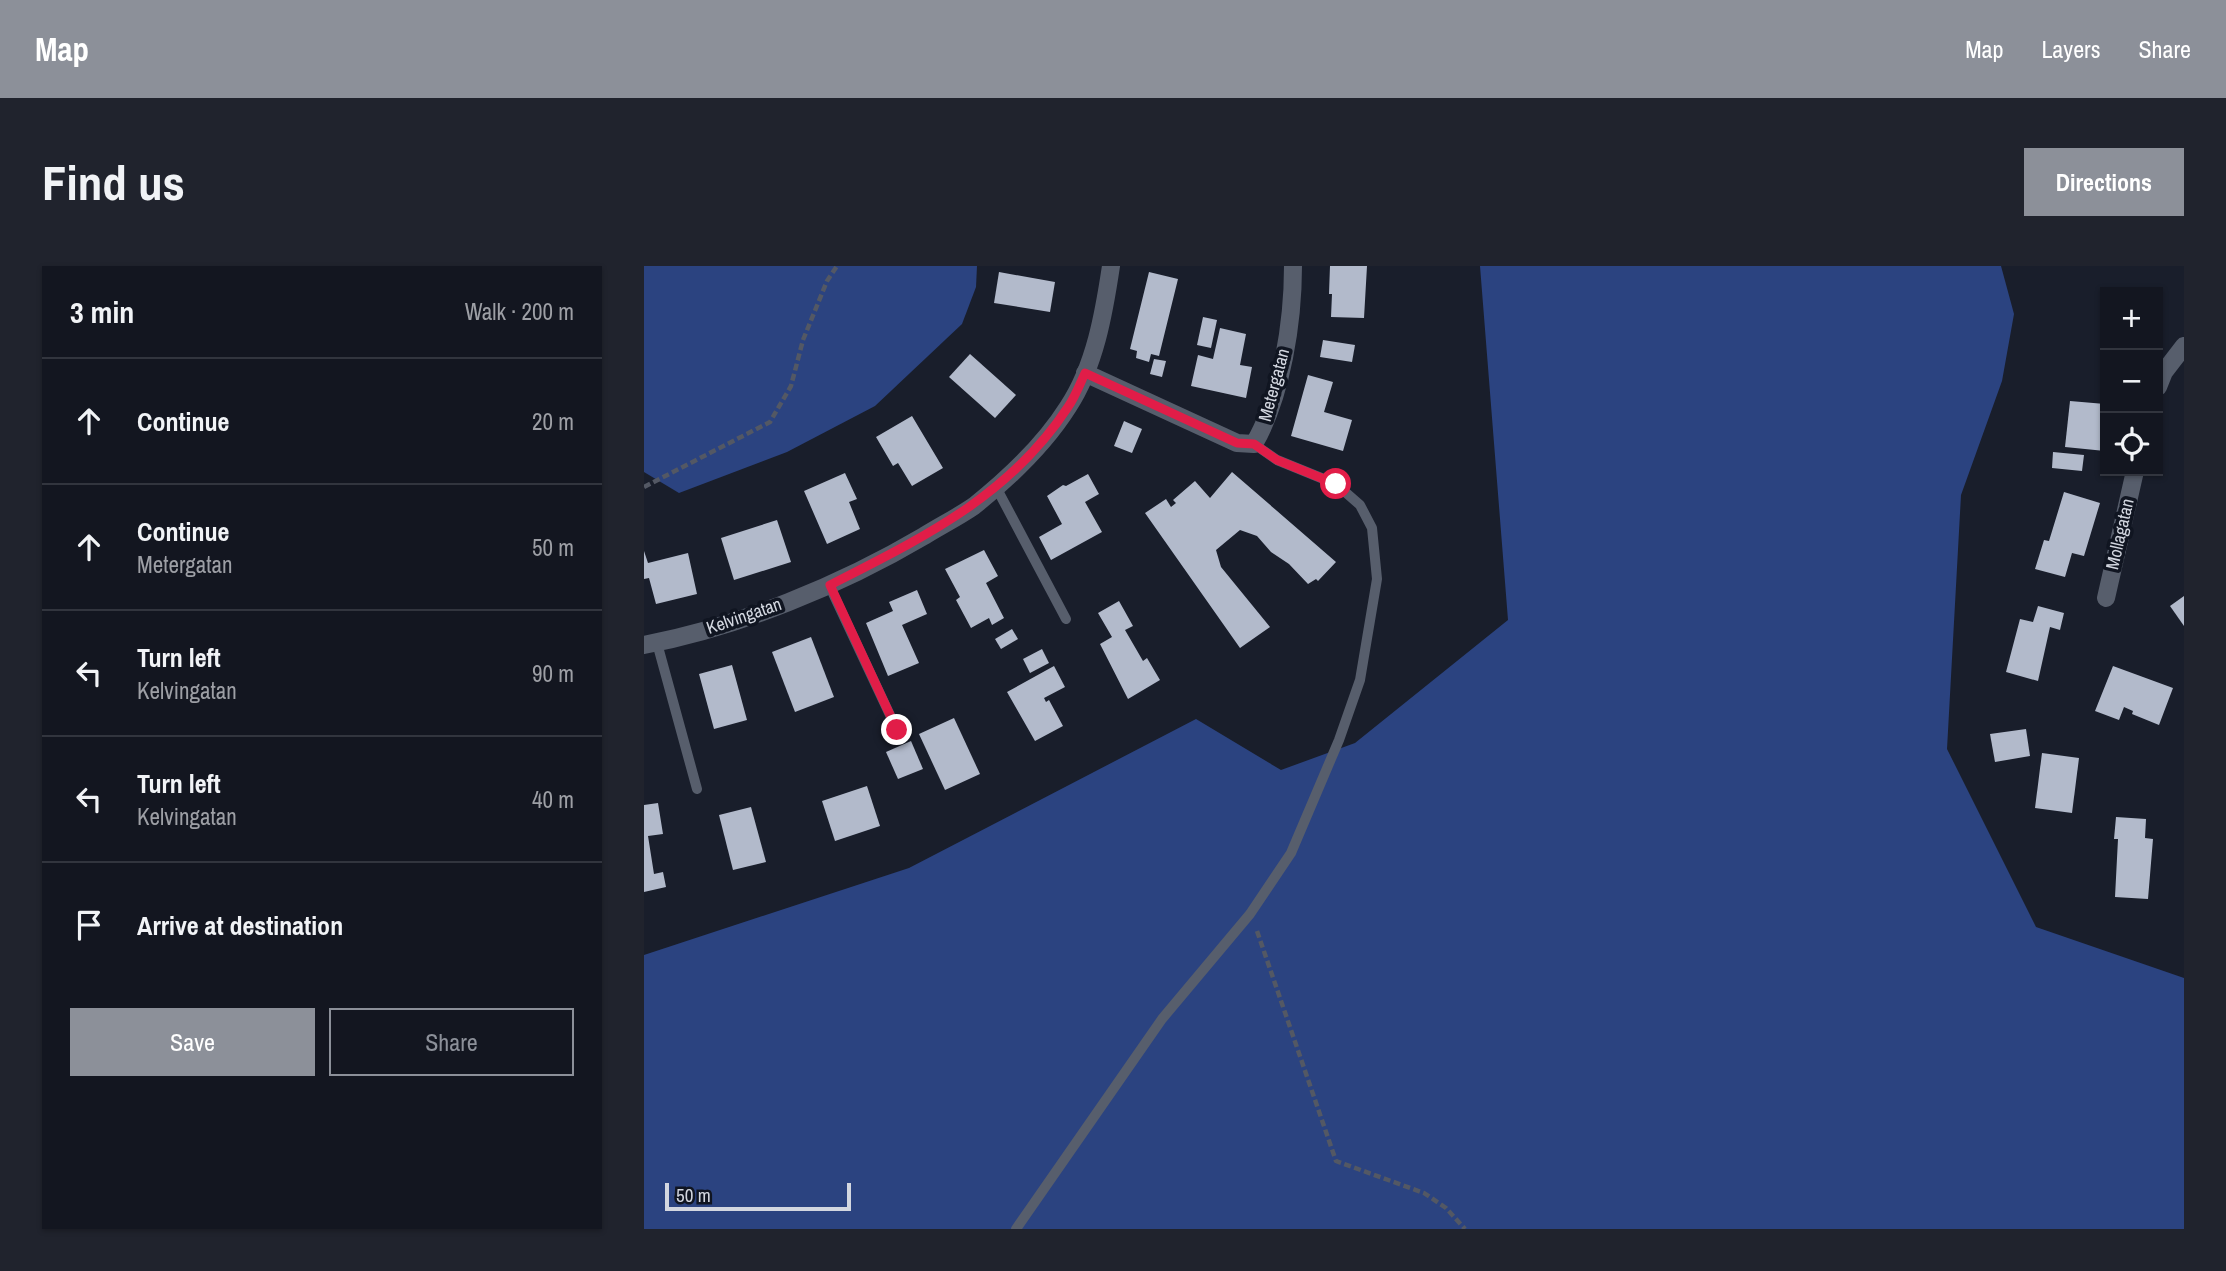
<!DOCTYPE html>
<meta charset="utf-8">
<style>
:root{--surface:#131620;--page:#20232d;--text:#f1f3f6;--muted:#9d9fa5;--line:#32353e;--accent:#8c9099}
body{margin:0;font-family:"Archivo Narrow",sans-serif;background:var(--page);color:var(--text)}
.controls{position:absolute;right:21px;top:21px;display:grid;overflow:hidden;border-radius:0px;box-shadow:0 2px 5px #0004}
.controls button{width:63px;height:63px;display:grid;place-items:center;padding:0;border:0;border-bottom:2px solid var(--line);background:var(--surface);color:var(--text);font:35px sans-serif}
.scale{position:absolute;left:21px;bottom:18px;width:186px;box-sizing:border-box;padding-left:7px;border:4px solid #d3d7e0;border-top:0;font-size:19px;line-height:24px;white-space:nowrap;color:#d3d7e0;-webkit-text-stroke:5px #101521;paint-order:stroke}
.stop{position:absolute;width:21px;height:21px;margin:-16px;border:5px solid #e11d48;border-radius:50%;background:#fff}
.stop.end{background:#e11d48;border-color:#fff;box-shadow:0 2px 7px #0008}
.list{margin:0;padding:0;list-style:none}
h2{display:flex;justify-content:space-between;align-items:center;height:91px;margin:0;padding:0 28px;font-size:30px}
h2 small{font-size:23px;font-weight:400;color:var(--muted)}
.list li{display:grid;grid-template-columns:46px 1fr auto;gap:21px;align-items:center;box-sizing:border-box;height:126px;padding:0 28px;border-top:2px solid var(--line)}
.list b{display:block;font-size:26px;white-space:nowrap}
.list p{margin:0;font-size:23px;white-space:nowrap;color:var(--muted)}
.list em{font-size:23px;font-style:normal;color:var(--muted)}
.actions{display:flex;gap:14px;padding:21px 28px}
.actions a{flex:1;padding:16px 0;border:2px solid var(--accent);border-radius:0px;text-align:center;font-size:24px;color:var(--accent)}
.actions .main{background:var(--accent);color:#fff}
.icon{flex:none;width:38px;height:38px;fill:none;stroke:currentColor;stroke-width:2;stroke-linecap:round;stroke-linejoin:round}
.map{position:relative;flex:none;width:1540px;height:963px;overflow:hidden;border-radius:0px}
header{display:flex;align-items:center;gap:42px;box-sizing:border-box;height:98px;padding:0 35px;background:var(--accent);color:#fff}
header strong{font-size:33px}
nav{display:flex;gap:38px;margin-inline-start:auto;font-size:24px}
.intro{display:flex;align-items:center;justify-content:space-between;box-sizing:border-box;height:168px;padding:0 42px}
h1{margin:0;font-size:49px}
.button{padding:18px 32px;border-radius:0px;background:var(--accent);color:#fff;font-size:24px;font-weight:700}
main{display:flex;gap:42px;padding:0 42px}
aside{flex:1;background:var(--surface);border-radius:0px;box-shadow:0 2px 5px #0004}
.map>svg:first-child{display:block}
</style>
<header>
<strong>Map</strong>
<nav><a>Map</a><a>Layers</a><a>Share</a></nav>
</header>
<div class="intro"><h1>Find us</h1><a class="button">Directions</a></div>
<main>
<aside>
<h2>3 min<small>Walk · 200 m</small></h2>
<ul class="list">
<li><svg class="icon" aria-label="ahead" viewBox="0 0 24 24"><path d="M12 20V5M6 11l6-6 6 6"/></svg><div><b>Continue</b></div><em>20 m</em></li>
<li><svg class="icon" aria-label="ahead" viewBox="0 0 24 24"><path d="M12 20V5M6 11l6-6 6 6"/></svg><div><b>Continue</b><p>Metergatan</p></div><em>50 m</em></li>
<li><svg class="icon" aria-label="left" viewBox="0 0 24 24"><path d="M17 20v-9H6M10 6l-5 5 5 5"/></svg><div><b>Turn left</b><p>Kelvingatan</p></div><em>90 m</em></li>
<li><svg class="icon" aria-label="left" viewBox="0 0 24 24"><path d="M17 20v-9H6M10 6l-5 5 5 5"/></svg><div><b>Turn left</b><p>Kelvingatan</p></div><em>40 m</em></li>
<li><svg class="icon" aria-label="arrive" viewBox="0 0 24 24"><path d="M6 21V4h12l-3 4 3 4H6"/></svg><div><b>Arrive at destination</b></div></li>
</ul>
<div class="actions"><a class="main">Save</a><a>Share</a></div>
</aside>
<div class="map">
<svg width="1540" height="963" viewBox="0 0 1540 963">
<rect width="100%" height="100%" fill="#191e2b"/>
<!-- forest -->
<g fill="#2b4380">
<polygon points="0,0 333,0 332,21 318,58 231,140 143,186 35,227 0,206"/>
<polygon points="836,0 1357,0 1370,48 1358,115 1317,229 1303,483 1392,661 1540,712 1540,963 0,963 0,689 265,602 552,453 637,504 711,477 864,354"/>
</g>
<!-- building -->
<g fill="#b2bacb">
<polygon points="686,0 723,0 720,52 687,51 688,28 685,28"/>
<polygon points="355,6 411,16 406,46 350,37"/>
<polygon points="505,6 534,13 515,90 507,88 505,96 492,92 493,85 486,83"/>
<polygon points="559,51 573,54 567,82 553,79"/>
<polygon points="576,62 602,68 596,99 608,101 602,132 547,120 554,89 569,93"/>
<polygon points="679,74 711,79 708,96 676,91"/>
<polygon points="326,88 372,129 351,152 305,111"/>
<polygon points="510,93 522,95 518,111 506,108"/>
<polygon points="664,109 689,116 680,146 708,154 699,185 647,170"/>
<polygon points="1426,135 1461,138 1461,185 1421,181"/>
<polygon points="268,150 299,202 268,220 254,197 249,200 232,171"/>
<polygon points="480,155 498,163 488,187 470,180"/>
<polygon points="1409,186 1440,189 1438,205 1408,202"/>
<polygon points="588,206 692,296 674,315 672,313 664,318 645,298 627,286 613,270 596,264 572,284 577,301 626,361 596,382 501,247 522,233 527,241 532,237 529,234 551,215 566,232"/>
<polygon points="201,207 213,233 205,236 216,263 183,278 160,225"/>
<polygon points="444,208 455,228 441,236 458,266 407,294 395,271 418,258 403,230 419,219 422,220"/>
<polygon points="1420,226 1456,237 1440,290 1428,287 1421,311 1391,303 1400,274 1405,275"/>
<polygon points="133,254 147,296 90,314 77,272"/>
<polygon points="340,284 354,310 342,317 360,352 348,359 345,352 327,362 312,334 316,331 301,303"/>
<polygon points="0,285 4,297 44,287 53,328 12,338 5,312 0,313"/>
<polygon points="273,324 283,348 258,359 275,397 244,410 222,357 249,345 245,336"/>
<polygon points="1540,330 1540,360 1526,340"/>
<polygon points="475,335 489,360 481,364 499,395 503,392 516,414 484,433 456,378 468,371 454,347"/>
<polygon points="1394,340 1420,347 1416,364 1406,361 1394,415 1362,406 1376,353 1389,356"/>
<polygon points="368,363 374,373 357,383 351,373"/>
<polygon points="167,371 190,431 151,446 128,386"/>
<polygon points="398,383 405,397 386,407 379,393"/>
<polygon points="88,399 103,454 70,463 55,408"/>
<polygon points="410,400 421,421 400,432 402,436 405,434 419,460 391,475 363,426"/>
<polygon points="1469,400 1529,422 1515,459 1488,448 1489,445 1480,441 1475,454 1451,445"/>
<polygon points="310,452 336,508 301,524 275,468"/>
<polygon points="1382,463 1386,490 1351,496 1346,468"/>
<polygon points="267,475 279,503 254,513 242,486"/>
<polygon points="1398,487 1435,492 1428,547 1391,542"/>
<polygon points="223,520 236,560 191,575 178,535"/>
<polygon points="14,537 19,568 4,570 10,608 19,606 22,621 0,626 0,539"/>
<polygon points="107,541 122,596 89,604 75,549"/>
<polygon points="1472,551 1502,553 1501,572 1509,573 1504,633 1471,631 1474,573 1470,573"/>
</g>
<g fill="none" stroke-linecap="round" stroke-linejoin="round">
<!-- path -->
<g stroke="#535864" stroke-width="4.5" stroke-dasharray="7 3.5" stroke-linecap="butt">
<polyline points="0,221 126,156 147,120 159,74 183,15 193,0"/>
<polyline points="613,665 692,895 780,927 802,942 821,963"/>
</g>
<!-- lane -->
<g stroke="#575e6c" stroke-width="10">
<polyline points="352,221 422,353"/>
<polyline points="185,319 253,464"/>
<polyline points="13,377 53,523"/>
<polyline points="372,963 518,753 606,648 647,587 695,474 716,414 733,313 728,262 716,239 692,218 633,194 610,178"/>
</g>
<!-- street -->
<g stroke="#575e6c" stroke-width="18">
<path d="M441,107l152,70 17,1c28,-48 39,-123 39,-178"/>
<polyline points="1514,121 1520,106 1540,80"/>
<polyline points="1462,332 1491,205"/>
<path d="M0,379c95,-18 197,-60 280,-109 16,-10 34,-19 50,-30 35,-28 70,-61 94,-99 27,-41 36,-94 43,-141"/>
</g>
</g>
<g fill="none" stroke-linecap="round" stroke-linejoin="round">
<!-- route -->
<path stroke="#e11d48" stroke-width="9" d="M253,464l-67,-145c92,-47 179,-88 238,-178 7,-10 12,-23 17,-34l152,70 17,1 23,16 59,24"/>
</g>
<g text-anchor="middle" stroke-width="7" stroke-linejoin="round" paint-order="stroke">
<!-- street labels -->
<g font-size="18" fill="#d3d7e0" stroke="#101521">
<text transform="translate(630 119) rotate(-75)" y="6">Metergatan</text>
<text transform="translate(1476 268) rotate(-77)" y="6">Mollagatan</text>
<text transform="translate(100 350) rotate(-19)" y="6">Kelvingatan</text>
</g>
</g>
</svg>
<div class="controls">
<button>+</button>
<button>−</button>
<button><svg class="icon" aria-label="locate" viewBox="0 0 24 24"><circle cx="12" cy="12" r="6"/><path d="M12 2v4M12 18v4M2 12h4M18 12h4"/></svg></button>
</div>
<div class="scale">50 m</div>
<div class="stop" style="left:692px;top:218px"></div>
<div class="stop end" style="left:253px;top:464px"></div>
</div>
</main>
